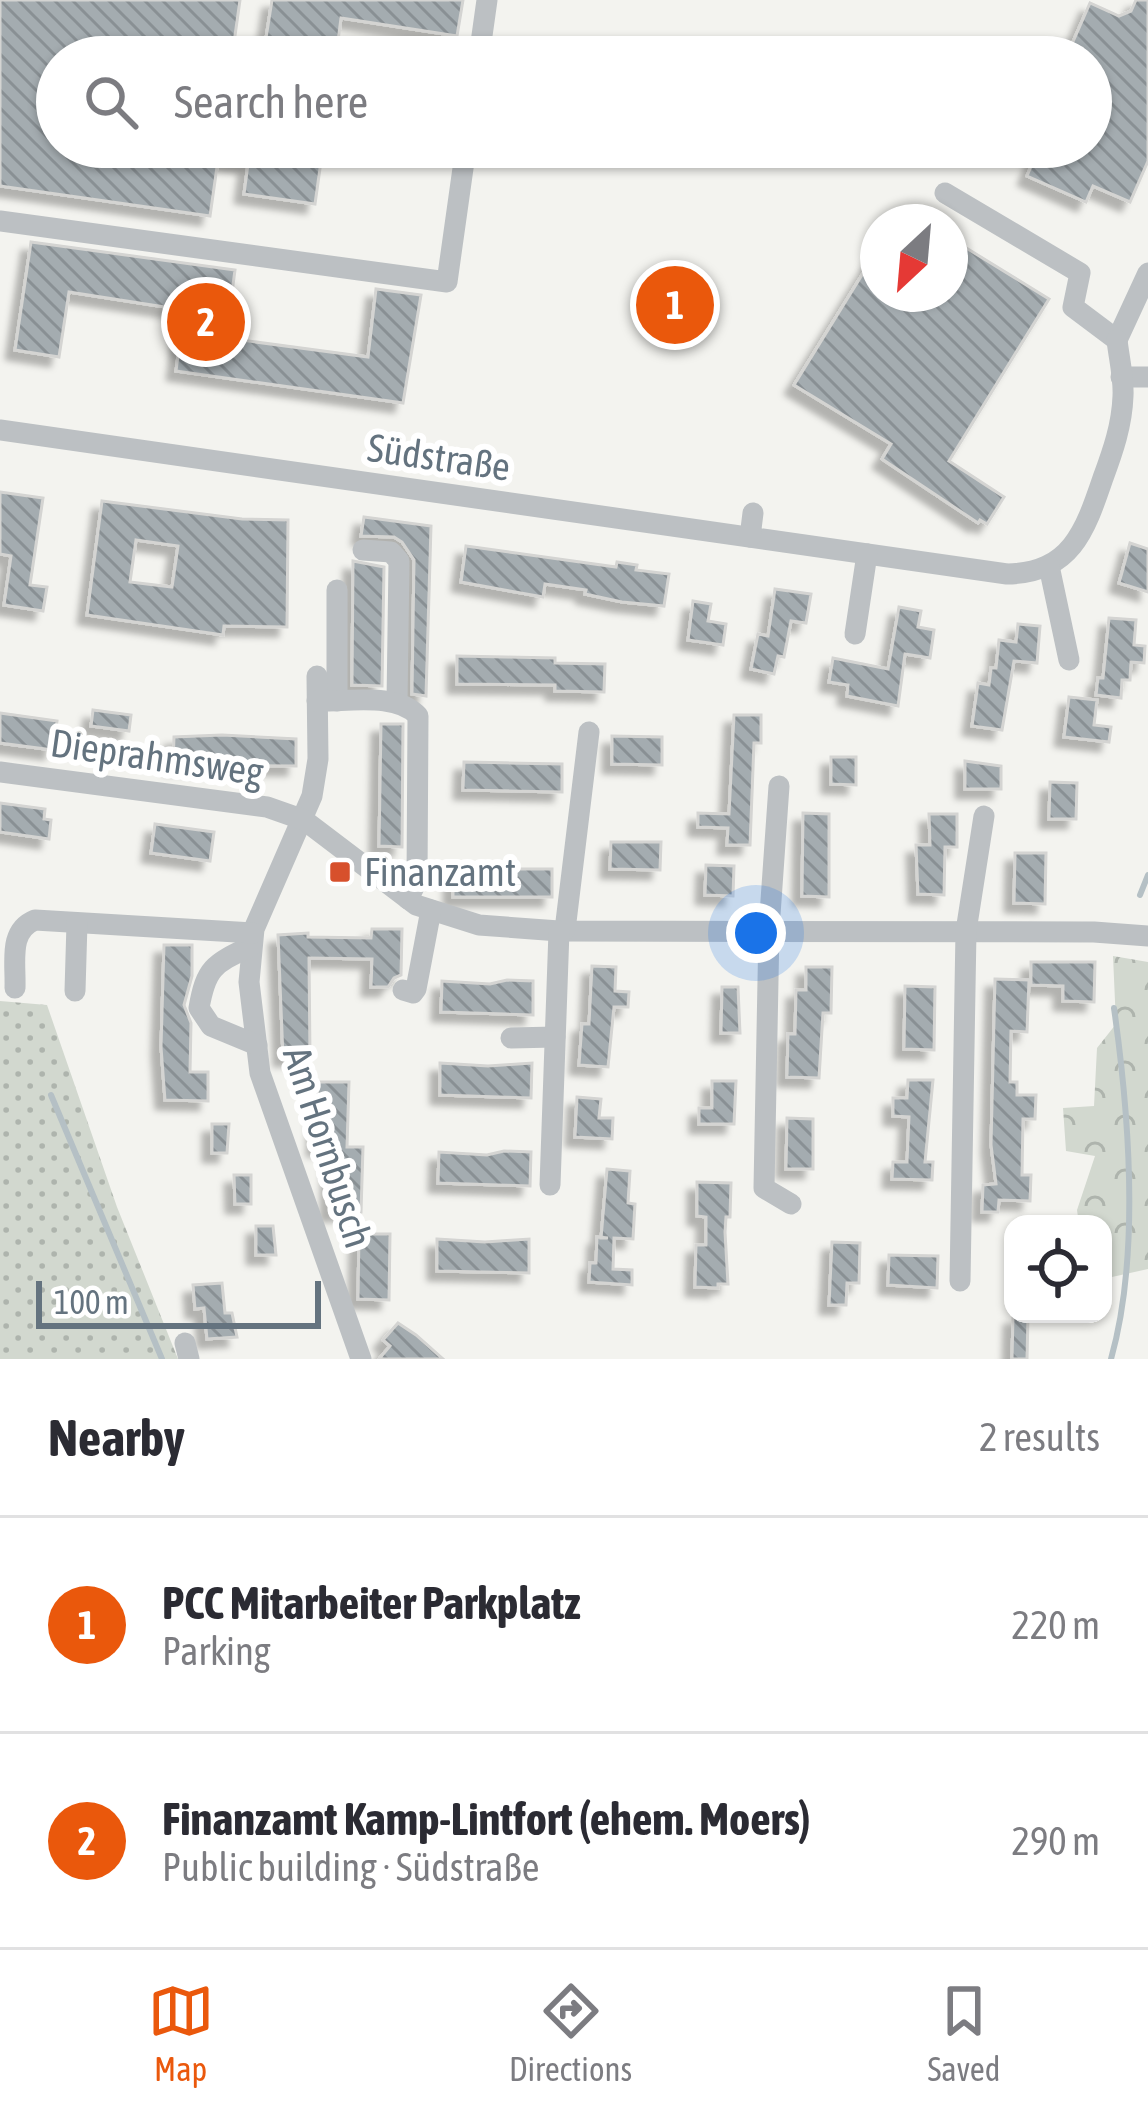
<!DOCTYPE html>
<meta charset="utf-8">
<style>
:root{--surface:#fff;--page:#f2f2f3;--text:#2b2b33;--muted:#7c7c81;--line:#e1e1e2;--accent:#ea580c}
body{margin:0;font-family:"Asap Condensed",sans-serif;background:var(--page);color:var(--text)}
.controls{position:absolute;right:36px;bottom:36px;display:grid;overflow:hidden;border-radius:24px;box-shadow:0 3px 9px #0004}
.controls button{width:108px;height:108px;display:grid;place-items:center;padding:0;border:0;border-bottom:3px solid var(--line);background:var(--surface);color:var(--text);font:60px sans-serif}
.compass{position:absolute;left:860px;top:204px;width:108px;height:108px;border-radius:50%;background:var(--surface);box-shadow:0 3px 9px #0004;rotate:206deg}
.scale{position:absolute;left:36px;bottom:30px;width:285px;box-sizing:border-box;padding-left:12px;border:6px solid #64737f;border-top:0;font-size:33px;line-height:42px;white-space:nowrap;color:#64737f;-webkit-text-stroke:9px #fff;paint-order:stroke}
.you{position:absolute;left:756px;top:933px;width:42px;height:42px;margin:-30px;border:9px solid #fff;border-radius:50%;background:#1a73e8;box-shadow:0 0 0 18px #1a73e833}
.badge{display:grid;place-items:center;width:78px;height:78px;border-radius:50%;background:var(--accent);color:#fff;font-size:39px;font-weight:700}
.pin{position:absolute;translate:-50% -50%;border:6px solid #fff;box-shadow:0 3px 12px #0006}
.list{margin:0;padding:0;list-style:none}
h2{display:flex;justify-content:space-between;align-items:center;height:156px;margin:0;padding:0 48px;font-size:51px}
h2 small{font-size:39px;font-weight:400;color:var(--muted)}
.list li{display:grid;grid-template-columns:78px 1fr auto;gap:36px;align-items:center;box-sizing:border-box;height:216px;padding:0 48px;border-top:3px solid var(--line)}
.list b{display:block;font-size:45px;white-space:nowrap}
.list p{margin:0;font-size:39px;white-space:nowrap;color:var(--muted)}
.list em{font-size:39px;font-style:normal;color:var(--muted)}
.icon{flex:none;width:66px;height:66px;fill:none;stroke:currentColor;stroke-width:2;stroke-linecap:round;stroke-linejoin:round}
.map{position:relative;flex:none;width:1148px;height:1359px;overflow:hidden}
.search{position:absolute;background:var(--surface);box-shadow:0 3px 9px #0004;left:36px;right:36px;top:36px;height:132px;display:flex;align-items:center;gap:30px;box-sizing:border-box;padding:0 42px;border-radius:66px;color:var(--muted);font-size:45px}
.sheet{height:588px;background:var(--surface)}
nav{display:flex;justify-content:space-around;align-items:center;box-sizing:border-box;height:168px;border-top:3px solid var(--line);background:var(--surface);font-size:33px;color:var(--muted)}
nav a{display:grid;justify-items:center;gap:6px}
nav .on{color:var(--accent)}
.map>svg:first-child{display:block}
</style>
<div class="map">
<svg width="1148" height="1359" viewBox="0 0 1148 1359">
<defs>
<pattern id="grass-dots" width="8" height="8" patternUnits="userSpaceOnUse" patternTransform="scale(3)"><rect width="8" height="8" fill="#d2d8cf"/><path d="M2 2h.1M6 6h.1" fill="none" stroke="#aeb4ad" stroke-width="1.8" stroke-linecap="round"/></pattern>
<pattern id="forest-crowns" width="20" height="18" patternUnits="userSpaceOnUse" patternTransform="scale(3)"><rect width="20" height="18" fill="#d2d8cf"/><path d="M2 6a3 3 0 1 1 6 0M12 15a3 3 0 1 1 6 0" fill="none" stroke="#aeb4ad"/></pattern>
<pattern id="building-back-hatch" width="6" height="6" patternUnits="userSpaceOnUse" patternTransform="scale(3)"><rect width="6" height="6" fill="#a4acb0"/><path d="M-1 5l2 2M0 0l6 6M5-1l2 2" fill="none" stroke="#899094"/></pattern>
<filter id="shadow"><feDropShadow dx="-9" dy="9" stdDeviation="3" flood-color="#0004"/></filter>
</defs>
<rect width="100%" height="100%" fill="#f3f3ef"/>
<!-- grass -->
<polygon fill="url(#grass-dots)" points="0,1001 47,1005 117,1207 178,1359 0,1359"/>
<!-- forest -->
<polygon fill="url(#forest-crowns)" points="1113,956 1148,962 1148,1269 1103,1279 1103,1224 1079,1224 1077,1210 1095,1156 1066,1151 1063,1108 1094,1106 1097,1048 1116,1024"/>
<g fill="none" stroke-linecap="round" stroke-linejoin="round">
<!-- stream -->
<g stroke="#b5c0c5" stroke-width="6">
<polyline points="1140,895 1148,875"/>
<polyline points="51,1095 162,1359"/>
<path d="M1111,1359c29,-103 18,-245 3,-351"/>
</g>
</g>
<!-- building -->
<g fill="url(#building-back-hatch)" stroke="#d4d4d2" stroke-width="3" fill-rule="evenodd" filter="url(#shadow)">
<polygon points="0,0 240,0 232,57 57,57 57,147 323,147 315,204 244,194 248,164 218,160 210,216 0,186"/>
<polygon points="272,0 463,0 457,36 341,18 336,57 263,57"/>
<polygon points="1136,0 1148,0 1148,161 1130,202 1093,186 1086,202 1027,176 1039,147 1091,147 1091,57 1078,57 1082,48 1072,44 1090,3 1119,16 1131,11"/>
<polygon points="950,238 1049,299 949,461 1004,497 987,524 980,520 978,523 882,459 891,444 794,385 878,249 878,294 950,294"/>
<polygon points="31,242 235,270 226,338 368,357 376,289 421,295 403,403 176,371 184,310 69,292 59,357 15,350"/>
<polygon points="0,492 43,498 30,585 47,587 43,611 4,605 11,556 0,554"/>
<path d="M102,501l140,18 46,1 -1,107 -63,-1 -1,9 -136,-20zM136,540l42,6 -6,41 -42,-5z"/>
<polygon points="364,517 431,526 426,696 412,694 414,560 402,542 394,537 361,536"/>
<polygon points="1130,543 1148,549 1148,592 1119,583"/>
<polygon points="466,546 616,567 617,562 637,565 636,570 669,574 664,606 622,602 585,594 586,590 545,584 543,597 461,582"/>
<polygon points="353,561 384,567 382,686 352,685"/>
<polygon points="775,589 811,594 806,623 791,621 784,657 778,656 774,674 751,669 758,634 768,636"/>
<polygon points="693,601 711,604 708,621 726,624 723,645 688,640"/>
<polygon points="899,607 921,611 918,627 934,630 930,658 905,654 898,706 847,696 848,685 829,682 833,658 888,669"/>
<polygon points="1109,618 1136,620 1134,645 1145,646 1144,663 1131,662 1130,680 1122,680 1121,698 1096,695 1098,678 1103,678"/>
<polygon points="1018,624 1040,626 1037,663 1014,661 1002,730 972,726 978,683 989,685 991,668 996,668 999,640 1016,642"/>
<polygon points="457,656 555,658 555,663 605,664 604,692 555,691 555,685 457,684"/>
<polygon points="1069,697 1097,700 1094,725 1111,727 1109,742 1064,737"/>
<polygon points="93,710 131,715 129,731 91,726"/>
<polygon points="0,713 57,721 53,750 0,743"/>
<polygon points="734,715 761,715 761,743 754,743 750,845 727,845 728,828 698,827 698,813 729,814"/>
<polygon points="381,724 403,724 402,847 379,846"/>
<polygon points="222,735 296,739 296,766 173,765 174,737"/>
<polygon points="612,736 662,737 662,765 612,764"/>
<polygon points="831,757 856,757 856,785 831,784"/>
<polygon points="965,761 1001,766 1001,789 965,789"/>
<polygon points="464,762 562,764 562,792 463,790"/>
<polygon points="1050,782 1077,783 1076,819 1049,819"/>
<polygon points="0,803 45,809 44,819 51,820 49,839 0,832"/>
<polygon points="803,813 829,814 829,897 802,896"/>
<polygon points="929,814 957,814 957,847 945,847 944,895 918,894 916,845 930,845"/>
<polygon points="155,824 214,832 210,861 151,853"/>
<polygon points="611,842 661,842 660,870 610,869"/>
<polygon points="1015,853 1046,853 1045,904 1014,903"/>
<polygon points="706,865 734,866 733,896 705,895"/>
<polygon points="486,869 552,869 552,897 453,897 453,870"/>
<polygon points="372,929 402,929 401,975 394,978 388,987 371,987 372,959 309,958 310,1056 283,1057 278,935 308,933 308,937 371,938"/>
<polygon points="164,945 192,945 192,976 184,1005 191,1023 190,1072 208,1072 208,1101 165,1100 161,1047"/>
<polygon points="1031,962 1095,962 1094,1002 1063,1001 1063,986 1031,985"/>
<polygon points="592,966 616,967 615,991 629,992 628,1007 614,1007 608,1067 579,1065 582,1024 589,1024"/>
<polygon points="806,967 832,967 831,1013 823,1013 819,1078 787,1077 788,1034 795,1034 796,990 806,990"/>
<polygon points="995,979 1029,980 1027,1032 1011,1031 1010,1082 1017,1082 1017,1095 1036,1095 1035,1119 1023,1119 1022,1175 1031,1175 1030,1201 999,1200 998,1212 982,1212 983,1185 996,1184 991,1145"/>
<polygon points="507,980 533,981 533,1015 441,1012 442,981 490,984"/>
<polygon points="905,986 935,987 934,1050 904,1049"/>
<polygon points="722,987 738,987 740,1033 721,1033"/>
<polygon points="440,1063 488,1066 532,1063 531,1098 440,1095"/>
<polygon points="908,1080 933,1080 925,1162 933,1162 932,1180 892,1179 893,1162 907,1162 909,1117 893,1116 893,1098 907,1098"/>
<polygon points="712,1081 736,1081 734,1124 699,1124 699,1108 712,1108"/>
<polygon points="318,1082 349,1082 347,1147 363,1147 361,1212 330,1212 331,1147 316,1147"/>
<polygon points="577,1097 601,1099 599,1118 613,1118 612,1139 575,1137"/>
<polygon points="787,1118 813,1119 813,1169 786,1169"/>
<polygon points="212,1124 229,1124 227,1153 212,1153"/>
<polygon points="504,1151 531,1152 530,1186 438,1183 439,1152 487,1155"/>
<polygon points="607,1169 630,1171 628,1203 635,1204 633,1239 614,1238 613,1269 632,1270 632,1285 589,1282 590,1263 596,1263 597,1237 608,1238 601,1238"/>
<polygon points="234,1175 251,1175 251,1204 235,1204"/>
<polygon points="697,1182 731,1183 730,1217 726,1217 725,1232 728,1284 718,1284 718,1288 695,1287 696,1245 706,1245 706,1217 697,1216"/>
<polygon points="256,1226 273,1226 276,1255 256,1255"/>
<polygon points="359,1234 390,1234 389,1300 358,1299"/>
<polygon points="437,1239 485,1242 529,1239 529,1273 437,1271"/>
<polygon points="832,1242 860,1243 859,1283 847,1283 846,1305 829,1305"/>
<polygon points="889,1255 938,1256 937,1288 888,1285"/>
<polygon points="222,1283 225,1313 232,1313 237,1337 207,1339 204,1308 195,1309 193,1285"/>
<polygon points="1013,1316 1028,1316 1027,1359 1012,1359"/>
<polygon points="398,1323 416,1335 443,1359 379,1359 390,1346 383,1340"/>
</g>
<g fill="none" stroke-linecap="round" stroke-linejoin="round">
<!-- minor -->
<g stroke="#bcc0c3" stroke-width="21">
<polyline points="479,57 487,0"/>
<polyline points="945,193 1080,273 1073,307 1117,340"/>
<polyline points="0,221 447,282 466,147"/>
<polyline points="1117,340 1148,273"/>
<polyline points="1121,377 1148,377"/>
<path d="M0,430l1007,144c64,-1 78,-43 96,-96 10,-27 19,-53 20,-82 1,-18 -4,-38 -6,-56"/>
<polyline points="750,537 753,513"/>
<polyline points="363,550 391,552 399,561 397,702"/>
<polyline points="1049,566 1069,660"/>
<polyline points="337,590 337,701"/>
<polyline points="855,634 867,554"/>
<polyline points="317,676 318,759 312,796 254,929 249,982 260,1073 361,1359"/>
<path d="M317,701c30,1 80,-9 101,15l-1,165 -9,18"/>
<polyline points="0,772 267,807 304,820 416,905 479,925 559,931 1094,932 1148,936"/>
<polyline points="779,786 769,929 764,1188 791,1204"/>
<polyline points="565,930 589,732"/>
<path d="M251,946c-37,18 -45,21 -52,62l12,18 46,19"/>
<path d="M15,988c1,-26 -7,-57 20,-68l218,13"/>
<polyline points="403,990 413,993 416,989 431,910"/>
<polyline points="75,991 77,923"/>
<polyline points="511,1038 555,1037"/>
<polyline points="550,1185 559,931"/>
<polyline points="960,1281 966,931 984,816"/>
<polyline points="185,1343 189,1359"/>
</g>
</g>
<!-- markers -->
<rect fill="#d7502c" stroke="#fff" stroke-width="4.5" x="328" y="860" width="24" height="24" rx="6"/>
<g text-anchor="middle" stroke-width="12" stroke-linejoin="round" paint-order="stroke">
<!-- street labels -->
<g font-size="39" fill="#64737f" stroke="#fff">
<text transform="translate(439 457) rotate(8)" y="14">Südstraße</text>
<text transform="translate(157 757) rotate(8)" y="14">Dieprahmsweg</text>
<text transform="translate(328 1147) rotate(72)" y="14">Am Hornbusch</text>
</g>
<!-- poi labels -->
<g font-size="39" fill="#64737f" stroke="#fff" text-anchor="start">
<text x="364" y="886">Finanzamt</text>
</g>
</g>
</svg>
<div class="controls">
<button><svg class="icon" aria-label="locate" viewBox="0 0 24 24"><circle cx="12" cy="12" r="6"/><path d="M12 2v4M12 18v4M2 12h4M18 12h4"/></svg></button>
</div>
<svg class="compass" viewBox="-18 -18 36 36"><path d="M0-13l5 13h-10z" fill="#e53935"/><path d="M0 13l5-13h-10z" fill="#7c7c81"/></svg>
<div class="scale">100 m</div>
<div class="you"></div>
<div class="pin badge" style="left:675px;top:305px">1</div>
<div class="pin badge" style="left:206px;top:322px">2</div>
<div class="search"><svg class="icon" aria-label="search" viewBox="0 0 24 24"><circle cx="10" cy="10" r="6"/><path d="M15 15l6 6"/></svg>Search here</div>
</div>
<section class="sheet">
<h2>Nearby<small>2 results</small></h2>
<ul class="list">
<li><span class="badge">1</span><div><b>PCC Mitarbeiter Parkplatz</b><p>Parking</p></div><em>220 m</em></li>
<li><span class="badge">2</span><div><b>Finanzamt Kamp-Lintfort (ehem. Moers)</b><p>Public building · Südstraße</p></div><em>290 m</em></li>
</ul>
</section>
<nav>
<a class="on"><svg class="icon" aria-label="map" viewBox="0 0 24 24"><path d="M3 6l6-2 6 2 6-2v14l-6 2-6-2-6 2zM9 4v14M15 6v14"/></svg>Map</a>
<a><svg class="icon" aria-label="directions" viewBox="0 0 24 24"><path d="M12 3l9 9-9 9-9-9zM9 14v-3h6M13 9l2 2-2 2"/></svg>Directions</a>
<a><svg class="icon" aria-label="saved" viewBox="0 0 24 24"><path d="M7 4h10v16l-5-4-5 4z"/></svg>Saved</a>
</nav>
